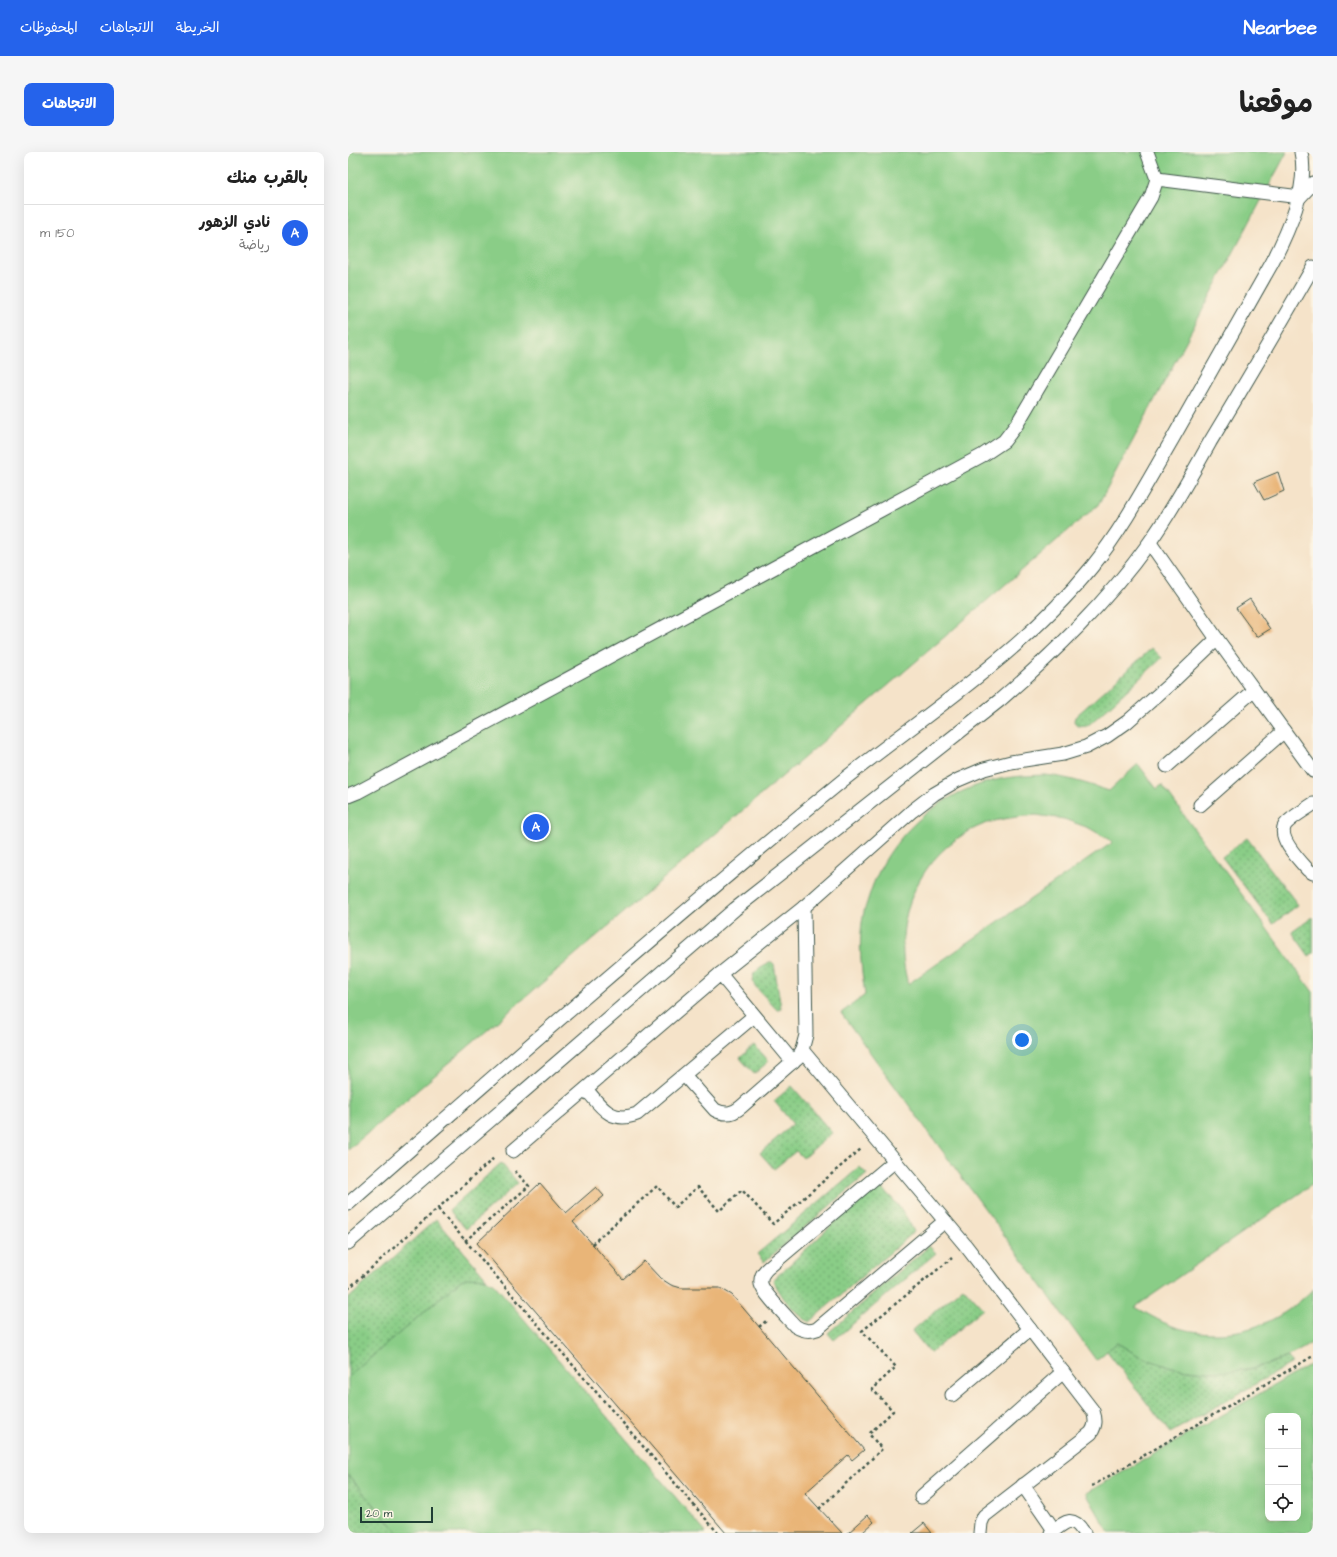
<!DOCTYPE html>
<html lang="ar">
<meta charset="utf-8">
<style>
:root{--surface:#fff;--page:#f6f6f6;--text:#222;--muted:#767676;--line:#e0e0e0;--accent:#2563eb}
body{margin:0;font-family:"Architects Daughter","Playpen Sans Arabic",sans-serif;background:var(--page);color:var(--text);direction:rtl}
.controls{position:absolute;right:12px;bottom:12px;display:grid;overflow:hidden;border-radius:8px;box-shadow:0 4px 16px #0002}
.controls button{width:36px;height:36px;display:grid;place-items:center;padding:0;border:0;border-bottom:1px solid var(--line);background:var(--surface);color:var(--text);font:20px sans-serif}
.scale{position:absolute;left:12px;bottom:10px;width:73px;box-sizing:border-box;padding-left:4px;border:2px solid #1f3d34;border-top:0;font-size:11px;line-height:14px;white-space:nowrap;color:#1f3d34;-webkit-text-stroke:3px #fcf5e5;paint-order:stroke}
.you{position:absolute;left:674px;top:888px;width:14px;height:14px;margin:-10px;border:3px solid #fff;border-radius:50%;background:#1a73e8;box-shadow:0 0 0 6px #1a73e833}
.badge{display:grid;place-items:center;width:26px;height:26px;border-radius:50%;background:var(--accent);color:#fff;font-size:13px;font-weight:700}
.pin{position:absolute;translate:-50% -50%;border:2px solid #fff;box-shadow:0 1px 4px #0006}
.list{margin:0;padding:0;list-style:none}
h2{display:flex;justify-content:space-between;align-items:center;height:52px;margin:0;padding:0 16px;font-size:17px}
h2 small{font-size:13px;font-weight:400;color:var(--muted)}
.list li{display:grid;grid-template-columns:26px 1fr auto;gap:12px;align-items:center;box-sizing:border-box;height:56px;padding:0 16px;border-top:1px solid var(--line)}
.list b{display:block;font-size:15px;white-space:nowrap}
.list p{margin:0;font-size:13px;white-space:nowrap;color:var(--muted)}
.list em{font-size:13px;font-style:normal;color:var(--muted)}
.icon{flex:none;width:22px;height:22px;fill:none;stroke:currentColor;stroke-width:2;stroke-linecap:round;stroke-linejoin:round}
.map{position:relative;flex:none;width:965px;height:1381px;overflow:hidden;direction:ltr;border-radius:8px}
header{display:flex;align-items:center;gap:24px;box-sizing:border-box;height:56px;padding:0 20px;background:var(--accent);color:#fff}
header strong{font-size:19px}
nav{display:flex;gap:22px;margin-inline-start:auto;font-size:14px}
.intro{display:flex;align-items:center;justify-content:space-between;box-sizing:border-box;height:96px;padding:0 24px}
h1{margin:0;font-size:28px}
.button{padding:10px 18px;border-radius:8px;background:var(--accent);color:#fff;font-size:14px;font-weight:700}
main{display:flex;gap:24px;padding:0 24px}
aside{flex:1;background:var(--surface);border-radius:8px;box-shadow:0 4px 16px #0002}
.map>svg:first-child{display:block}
</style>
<header>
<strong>Nearbee</strong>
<nav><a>الخريطة</a><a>الاتجاهات</a><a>المحفوظات</a></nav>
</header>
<div class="intro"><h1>موقعنا</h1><a class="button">الاتجاهات</a></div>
<main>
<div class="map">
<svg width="965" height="1381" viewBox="0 0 965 1381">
<defs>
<pattern id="garden-dots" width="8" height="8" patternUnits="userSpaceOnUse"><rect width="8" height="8" fill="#8acd87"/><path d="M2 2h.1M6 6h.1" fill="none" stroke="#70a86f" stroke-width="1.8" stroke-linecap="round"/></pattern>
</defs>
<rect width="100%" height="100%" fill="#fcf5e5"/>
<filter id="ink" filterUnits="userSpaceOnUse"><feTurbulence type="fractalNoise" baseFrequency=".025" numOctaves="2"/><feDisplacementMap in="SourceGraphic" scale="8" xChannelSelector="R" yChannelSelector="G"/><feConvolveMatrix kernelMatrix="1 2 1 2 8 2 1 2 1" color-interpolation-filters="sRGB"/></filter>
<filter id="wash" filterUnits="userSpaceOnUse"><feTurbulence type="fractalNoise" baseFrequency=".012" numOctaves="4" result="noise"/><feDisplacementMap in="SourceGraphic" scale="16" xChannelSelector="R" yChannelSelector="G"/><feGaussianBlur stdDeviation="0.9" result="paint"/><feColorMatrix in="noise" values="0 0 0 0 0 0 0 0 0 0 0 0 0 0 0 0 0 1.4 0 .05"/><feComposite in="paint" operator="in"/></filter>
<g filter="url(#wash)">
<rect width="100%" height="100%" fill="#f5e3c9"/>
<!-- green -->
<g fill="#8acd87" stroke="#54855e" fill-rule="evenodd">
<polygon points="0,0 939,0 751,352 0,998"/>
<path d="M790,612l19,25 5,-4 151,207v192l-178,123c15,8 30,18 47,22 51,12 95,-3 131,-40v53c-50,34 -114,39 -169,16 -10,-4 -18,-10 -27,-15l-21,17 -255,-347 24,-18c-4,-29 -7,-50 -2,-79 1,-6 4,-13 6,-20 21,-67 84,-116 155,-120 6,0 14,-1 21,-1 22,2 43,9 64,16zM688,663l28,4 25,9 24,14 -205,142c-18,-64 11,-133 74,-159 18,-7 36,-8 54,-10z"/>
<path d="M121,1125c10,0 17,1 25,7l212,249h-307l-51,-58v-98l113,-97z"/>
<path d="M965,1211v170h-204l-23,-40zM920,1264h30v102h-30z"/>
</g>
<!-- garden -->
<g fill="url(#garden-dots)" stroke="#54855e">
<polygon points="804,496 814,506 744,570 740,573 729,574 726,569 727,565"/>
<polygon points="899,686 950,753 925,772 874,705"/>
<polygon points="965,765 965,801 961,804 944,780"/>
<polygon points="421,810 424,810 426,812 433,856 431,858 429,858 407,834 404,829 406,821"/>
<polygon points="406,893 421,909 406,922 392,906"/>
<polygon points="444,934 484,981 455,1006 448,999 426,1017 412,1001 445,972 426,949"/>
<polygon points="153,1011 170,1031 118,1077 101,1058"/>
<polygon points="512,1015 519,1022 416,1110 409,1102"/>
<path d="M528,1032c17,13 29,28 38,48l-105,90c-17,-11 -27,-24 -36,-42z"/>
<path d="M88,1067l51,60c-10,-3 -17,-2 -26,1l-113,97v-78z"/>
<polygon points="581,1094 588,1101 486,1188 480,1181"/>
<polygon points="615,1135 635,1157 582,1201 564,1179"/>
<path d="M769,1191c9,5 17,11 27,15 37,15 76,18 115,9 10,-2 19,-7 29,-10l4,6 -122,70 -63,-82z"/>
<polygon points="0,1323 51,1381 0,1381"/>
</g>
<g id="blocks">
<!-- building -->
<g fill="#e9b578">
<polygon points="930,320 936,339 916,348 906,330"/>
<polygon points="902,447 922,477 909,485 888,456"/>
<polygon points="192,1031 218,1061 248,1035 256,1044 225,1070 275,1127 296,1109 312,1126 323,1133 333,1136 372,1136 384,1143 516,1298 504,1308 500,1303 457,1341 494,1381 378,1381 129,1091"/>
<polygon points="520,1363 526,1370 514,1381 500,1381"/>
<polygon points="576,1371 584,1381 564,1381"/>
</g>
</g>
</g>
<g filter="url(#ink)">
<use href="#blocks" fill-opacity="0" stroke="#3f564a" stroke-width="1"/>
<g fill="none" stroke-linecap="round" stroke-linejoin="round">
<defs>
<g id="lane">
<polyline points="809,27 952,45 965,31"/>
<polyline points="802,391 869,487 965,619"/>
<polyline points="819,614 906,538"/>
<polyline points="0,644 10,640 635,303 656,289 669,272 803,45 809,27 799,0"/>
<path d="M965,652c-8,6 -23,14 -28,21 -8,13 15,36 23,45l5,3"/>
<polyline points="852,653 936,579"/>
<polyline points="372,822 445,910"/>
<path d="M454,898l164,196 127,165c3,9 3,14 -2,22l-107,83 -3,7 -1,10"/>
<path d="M336,923l31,35c10,5 18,4 26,-3l57,-50 4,-7 4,-15 -2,-128"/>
<path d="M238,937c15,18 25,35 51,25l117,-98"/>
<polyline points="165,999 372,822 456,755 564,659 586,642 610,628 636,617 663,610 715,602 738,595 759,584 779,570 822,532 869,487"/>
<path d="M547,1009l-126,106c-5,4 -9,10 -8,17 2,9 27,34 34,42 8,5 14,6 22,3l128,-108"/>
<path d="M0,1052c163,-143 326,-286 494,-423 85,-68 179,-127 249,-213 31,-38 57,-87 82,-130 33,-58 66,-117 99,-175 16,-31 37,-76 29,-111"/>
<path d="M0,1091l387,-334 265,-209c54,-47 107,-98 149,-157 23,-32 42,-67 61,-101 35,-58 69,-116 103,-175"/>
<polyline points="604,1243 682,1177"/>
<polyline points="675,1333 706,1378"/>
<polyline points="573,1345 715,1220"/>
<path d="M703,1381c14,-11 21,-19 33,0"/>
</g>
</defs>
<!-- lane casing -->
<use href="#lane" stroke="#3f564a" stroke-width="15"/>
<!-- path -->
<g stroke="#3f564a" stroke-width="2.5" stroke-dasharray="3 3" stroke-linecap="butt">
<polyline points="90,1057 370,1381"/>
<polyline points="117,1089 181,1034 165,1017"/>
<polyline points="244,1092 309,1034 327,1055 350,1035 371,1059 394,1038 425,1072 513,997"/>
<polyline points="0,1137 147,1005"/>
<polyline points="411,1175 418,1169"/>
<polyline points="744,1334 965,1204"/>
<polyline points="471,1357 534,1297 521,1282 545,1259 524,1237 548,1215 514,1179 604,1106"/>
</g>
<!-- lane -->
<use href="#lane" stroke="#fff" stroke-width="13"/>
</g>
</g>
</svg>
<div class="controls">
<button>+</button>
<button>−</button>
<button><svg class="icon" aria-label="locate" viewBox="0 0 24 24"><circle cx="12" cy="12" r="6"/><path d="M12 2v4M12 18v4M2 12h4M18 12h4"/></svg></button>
</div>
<div class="scale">20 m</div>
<div class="you"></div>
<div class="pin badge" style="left:188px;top:675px">A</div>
</div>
<aside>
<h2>بالقرب منك<small></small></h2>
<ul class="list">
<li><span class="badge">A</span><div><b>نادي الزهور</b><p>رياضة</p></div><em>150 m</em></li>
</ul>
</aside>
</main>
